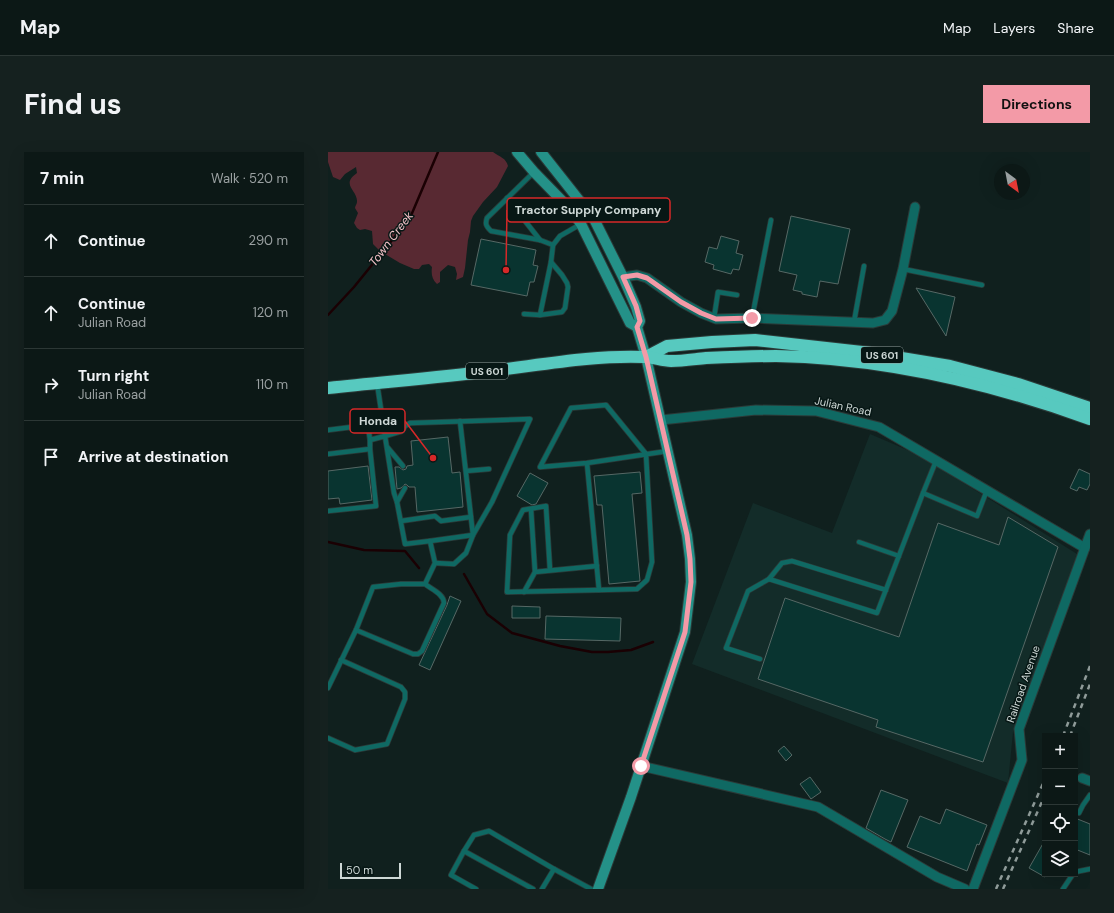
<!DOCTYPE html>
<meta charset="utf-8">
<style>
:root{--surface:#0c1816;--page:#15211f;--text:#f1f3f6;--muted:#9aa0a1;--line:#2c3735;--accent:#f39aa7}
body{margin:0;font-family:"DM Sans",sans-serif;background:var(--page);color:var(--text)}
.controls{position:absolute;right:12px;bottom:12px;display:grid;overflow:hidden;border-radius:0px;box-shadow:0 4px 16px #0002}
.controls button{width:36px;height:36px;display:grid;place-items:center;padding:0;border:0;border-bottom:1px solid var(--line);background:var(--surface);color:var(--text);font:20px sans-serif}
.compass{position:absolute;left:666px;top:12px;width:36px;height:36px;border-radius:50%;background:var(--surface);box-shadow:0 4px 16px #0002;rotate:148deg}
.scale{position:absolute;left:12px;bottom:10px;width:61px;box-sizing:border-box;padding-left:4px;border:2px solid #ced8d6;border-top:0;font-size:11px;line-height:14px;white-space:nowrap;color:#ced8d6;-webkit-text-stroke:3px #071715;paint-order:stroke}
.stop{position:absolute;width:12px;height:12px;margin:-9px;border:3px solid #f39aa7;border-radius:50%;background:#fff}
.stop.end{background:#f39aa7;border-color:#fff;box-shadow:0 1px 4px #0008}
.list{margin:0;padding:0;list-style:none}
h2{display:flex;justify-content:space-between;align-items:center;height:52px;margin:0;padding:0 16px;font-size:17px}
h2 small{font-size:13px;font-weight:400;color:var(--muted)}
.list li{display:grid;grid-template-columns:26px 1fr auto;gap:12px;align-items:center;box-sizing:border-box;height:72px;padding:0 16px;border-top:1px solid var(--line)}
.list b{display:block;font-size:15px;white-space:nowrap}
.list p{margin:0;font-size:13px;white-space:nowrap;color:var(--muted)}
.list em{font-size:13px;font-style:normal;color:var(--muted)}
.icon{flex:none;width:22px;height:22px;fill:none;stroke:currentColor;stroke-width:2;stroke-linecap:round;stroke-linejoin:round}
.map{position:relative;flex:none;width:762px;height:737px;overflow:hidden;border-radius:0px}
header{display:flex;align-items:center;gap:24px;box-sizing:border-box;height:56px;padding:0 20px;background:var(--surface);border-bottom:1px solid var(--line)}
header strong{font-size:19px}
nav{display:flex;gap:22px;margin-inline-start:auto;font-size:14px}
.intro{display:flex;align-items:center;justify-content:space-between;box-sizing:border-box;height:96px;padding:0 24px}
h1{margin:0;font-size:28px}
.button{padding:10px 18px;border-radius:0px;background:var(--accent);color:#111;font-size:14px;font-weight:700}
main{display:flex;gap:24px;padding:0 24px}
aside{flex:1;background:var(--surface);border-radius:0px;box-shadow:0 4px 16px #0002}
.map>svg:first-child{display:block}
</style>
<header>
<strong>Map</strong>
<nav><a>Map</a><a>Layers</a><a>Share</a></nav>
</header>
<div class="intro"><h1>Find us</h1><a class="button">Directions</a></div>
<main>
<aside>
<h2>7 min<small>Walk · 520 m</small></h2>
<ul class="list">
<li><svg class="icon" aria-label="ahead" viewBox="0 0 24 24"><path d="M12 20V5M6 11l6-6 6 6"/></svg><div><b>Continue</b></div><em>290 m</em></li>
<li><svg class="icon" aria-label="ahead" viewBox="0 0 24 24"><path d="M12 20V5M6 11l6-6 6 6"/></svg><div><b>Continue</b><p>Julian Road</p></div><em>120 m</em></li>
<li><svg class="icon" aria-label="right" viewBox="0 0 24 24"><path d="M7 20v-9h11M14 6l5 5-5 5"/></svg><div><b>Turn right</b><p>Julian Road</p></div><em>110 m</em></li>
<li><svg class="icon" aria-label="arrive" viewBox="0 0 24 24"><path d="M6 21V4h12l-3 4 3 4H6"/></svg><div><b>Arrive at destination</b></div></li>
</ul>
</aside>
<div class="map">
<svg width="762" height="737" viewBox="0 0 762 737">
<rect width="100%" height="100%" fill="#10201e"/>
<!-- built -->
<polygon fill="#132c29" points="542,282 591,303 749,402 685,580 680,631 364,512 425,351 504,381"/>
<!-- green -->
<path fill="#582932" d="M0,0h165c7,5 13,6 15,14l-11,21 -14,15 -10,14 -2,5 -1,11 -2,8 -3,28 -2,9 -7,3 1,-6 -2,-7 -7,-2 -8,7v10l-3,2c-5,-5 -6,-10 -5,-17l-3,-3 -7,1 -3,4h-5l-14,-6 -20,-12 -7,-7 -1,-13 -7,-2 -5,1 -3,-2 -3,-5 4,-10 -3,-5c0,-2 2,-4 2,-6 1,-12 -17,-17 0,-29l-1,-6 -11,7 -5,6 -7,-3 -5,-15z"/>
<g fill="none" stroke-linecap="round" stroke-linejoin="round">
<!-- stream -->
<g stroke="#1a0003" stroke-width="2.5">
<polyline points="0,163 26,135 82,66 110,0"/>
<polyline points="0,390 36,398 77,399 91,416"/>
<polyline points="136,422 159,462 184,481 232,494 264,500 280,500 303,498 325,490"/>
</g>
</g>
<!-- building -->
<g fill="#093430" stroke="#566865">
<polygon points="463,64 522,77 510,132 492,129 489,145 474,142 474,140 465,138 469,123 451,119"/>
<polygon points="393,84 411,89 408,101 415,103 411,118 405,117 403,122 385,117 386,113 377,110 381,95 389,97"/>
<polygon points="153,87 208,98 205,113 210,114 206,130 202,130 199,144 143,133"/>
<polygon points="588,136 627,145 618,184"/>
<polygon points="120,285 124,321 132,320 135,355 89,360 87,335 81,335 79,333 77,332 73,336 69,337 67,315 71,315 75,318 78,317 79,314 85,313 83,289"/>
<polygon points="40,314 44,348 12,352 11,346 0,347 0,319"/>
<polygon points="751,317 762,322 762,332 759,338 751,335 749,339 742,336"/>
<polygon points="312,320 314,341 304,342 312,429 281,432 274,353 269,353 266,324"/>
<polygon points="202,321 220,331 208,352 204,353 189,344"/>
<polygon points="680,365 730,395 655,610 548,575 550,568 430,527 457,446 571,485 610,371 671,393"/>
<polygon points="122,444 133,449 102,518 91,513 119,453"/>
<polygon points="184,454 212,455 212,466 184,466"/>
<polygon points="218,464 293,466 292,489 217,487"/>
<polygon points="456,594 464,603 458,609 450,599"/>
<polygon points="482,625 493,640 483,647 472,632"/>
<polygon points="553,638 580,648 563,690 557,687 538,676"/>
<polygon points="618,657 659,673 651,693 649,692 639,719 579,695 592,664 612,672"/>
<polygon points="747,666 762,672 762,703 747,697"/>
<polygon points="717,688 717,725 701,716"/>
</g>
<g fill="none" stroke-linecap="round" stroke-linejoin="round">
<defs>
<g id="lane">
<path d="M206,20l-47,46c-2,6 -1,8 4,13l49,9 13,5"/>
<polyline points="179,46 212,88"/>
<polyline points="575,117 654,133"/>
<polyline points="196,162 212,163 234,160 237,156 240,135 239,131 234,123 223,110"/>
<polyline points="212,163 223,110 225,93 232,84 253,72"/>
<polyline points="386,166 390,140 409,143"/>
<polyline points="424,166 443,68"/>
<polyline points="526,170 536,114"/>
<polyline points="0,278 40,273 42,288 57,284 66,341 69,350 77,392 102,389 145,383 164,350 202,267 82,271 77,274 74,279 57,284 49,231"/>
<polyline points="60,296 75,314"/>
<polyline points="0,302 42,297 42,288"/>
<polyline points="608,309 595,341 649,364 659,338"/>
<polyline points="259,311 212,315 243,256 278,253 318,302 324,410 319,428 309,437 271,438 259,311 340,299"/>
<polyline points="138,319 161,317"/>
<polyline points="69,350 77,336"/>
<polyline points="203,357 207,420"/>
<polyline points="0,359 48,354 42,297"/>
<polyline points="73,369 107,364 113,369 143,365"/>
<polyline points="531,390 571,404"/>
<polyline points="107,411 126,412 138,401 145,383 132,269"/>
<polyline points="222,418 218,354 195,358 182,383 179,440 271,438"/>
<polyline points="441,427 454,411 464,409 558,438"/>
<path d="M97,432h-24l-28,3 -17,43 57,24h5l4,-3 22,-48c0,-9 -13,-14 -19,-19l10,-21 -5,-22"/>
<polyline points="196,440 207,420 269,414"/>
<polyline points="432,507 398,496 420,439 441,427 549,461 595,341"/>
<polyline points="0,536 28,478"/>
<polyline points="0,586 27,598 59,592 77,547 77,540 73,535 13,508"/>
<polyline points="751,661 755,653 762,643"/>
<polyline points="136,699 146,683 161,679 226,717"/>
<polyline points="747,720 762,717"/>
<polyline points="148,737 123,723 136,699 205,737"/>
<polyline points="214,737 226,717 263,737"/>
<polyline points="735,737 745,722"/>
</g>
<g id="street">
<polyline points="295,125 309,123 319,126 353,150 373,161 388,167 424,166 545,171 557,168 564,159 575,117 587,55"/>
<polyline points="333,268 428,258 488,259 551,275 757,396"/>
<polyline points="313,614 490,655 609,725 637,737"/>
<polyline points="754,626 762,629"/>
<polyline points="645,737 694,608 691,577 762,382"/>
</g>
<g id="secondary">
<polyline points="189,0 206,20 243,58 253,72 302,171 309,175"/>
<polyline points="213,0 266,67 295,125 308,155 312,169 309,175 318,205 359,383 362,407 363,430 357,480 303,645 270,737"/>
</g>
<g id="highway">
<polyline points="318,205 339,194 384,190 427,188 543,201 622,214 690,232 762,256"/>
<path d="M0,236c54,-6 108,-10 162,-17 51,-6 103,-16 154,-14 9,0 18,4 27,4 12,0 24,-2 35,-3 23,-1 46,-2 70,-2 106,2 214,27 314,63"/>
</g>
</defs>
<!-- lane casing -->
<use href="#lane" stroke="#2b3a38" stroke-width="6"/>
<!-- street casing -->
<use href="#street" stroke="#2b3a38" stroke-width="11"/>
<!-- secondary casing -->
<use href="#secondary" stroke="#2b3a38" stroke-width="12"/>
<!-- highway casing -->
<use href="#highway" stroke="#2b3a38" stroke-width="14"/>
<!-- lane -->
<use href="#lane" stroke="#0f6963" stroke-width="4.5"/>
<!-- street -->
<use href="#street" stroke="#0f6963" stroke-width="9"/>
<!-- secondary -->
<use href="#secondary" stroke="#249188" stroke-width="10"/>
<!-- highway -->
<use href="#highway" stroke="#57c9bf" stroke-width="12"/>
<!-- rail -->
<g stroke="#8f9b99" stroke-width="2.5" stroke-dasharray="5 5" stroke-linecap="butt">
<polyline points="735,584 762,514"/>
<polyline points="742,584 762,532"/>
<polyline points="668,737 717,627"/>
<polyline points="675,737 717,643"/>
</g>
</g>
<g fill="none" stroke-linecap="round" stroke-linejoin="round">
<!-- route -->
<polyline stroke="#f39aa7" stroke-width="5" points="313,614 357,480 363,430 362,407 359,383 318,205 309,175 312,169 308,154 295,125 309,123 319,126 353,150 373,161 388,167 424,166"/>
</g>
<g text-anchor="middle" stroke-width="3" stroke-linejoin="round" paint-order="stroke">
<!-- shield labels -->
<g fill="#071715" stroke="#929e9c" stroke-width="1">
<rect x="533" y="195" width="42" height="16" rx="3"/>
<rect x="138" y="211" width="42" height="16" rx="3"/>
</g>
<g font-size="10" font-weight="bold" fill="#ced8d6">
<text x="554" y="207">US 601</text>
<text x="159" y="223">US 601</text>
</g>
<!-- street labels -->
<g font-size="11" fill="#ced8d6" stroke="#071715">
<text transform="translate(515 254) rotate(12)" y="4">Julian Road</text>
<text transform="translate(695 532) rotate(-71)" y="4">Railroad Avenue</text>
</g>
<!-- water labels -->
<g font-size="12" font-style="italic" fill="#f4c2c8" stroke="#071715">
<text transform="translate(63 87) rotate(-53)" y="4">Town Creek</text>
</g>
</g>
<!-- callouts -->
<path fill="none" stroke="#d62828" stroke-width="1.5" d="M178 118L179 58M105 306L77 269"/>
<g fill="#d62828" stroke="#071715" stroke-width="1.5">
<circle cx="178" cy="118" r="4"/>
<circle cx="105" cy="306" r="4"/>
</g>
<g fill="#071715" stroke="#d62828" stroke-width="1.5">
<rect x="179" y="46" width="163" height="24" rx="4"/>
<rect x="22" y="257" width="55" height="24" rx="4"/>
</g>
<g font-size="12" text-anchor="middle" font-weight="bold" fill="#ced8d6">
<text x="260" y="62">Tractor Supply Company</text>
<text x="50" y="273">Honda</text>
</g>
</svg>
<div class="controls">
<button>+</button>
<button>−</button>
<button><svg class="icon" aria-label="locate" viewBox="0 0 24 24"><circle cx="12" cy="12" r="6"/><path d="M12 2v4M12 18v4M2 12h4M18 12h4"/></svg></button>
<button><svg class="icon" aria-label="layers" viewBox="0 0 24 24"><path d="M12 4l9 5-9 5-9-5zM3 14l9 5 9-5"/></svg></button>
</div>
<svg class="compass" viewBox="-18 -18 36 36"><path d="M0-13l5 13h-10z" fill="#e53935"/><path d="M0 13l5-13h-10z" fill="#9aa0a1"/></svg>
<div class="scale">50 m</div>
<div class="stop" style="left:313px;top:614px"></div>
<div class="stop end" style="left:424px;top:166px"></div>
</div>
</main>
